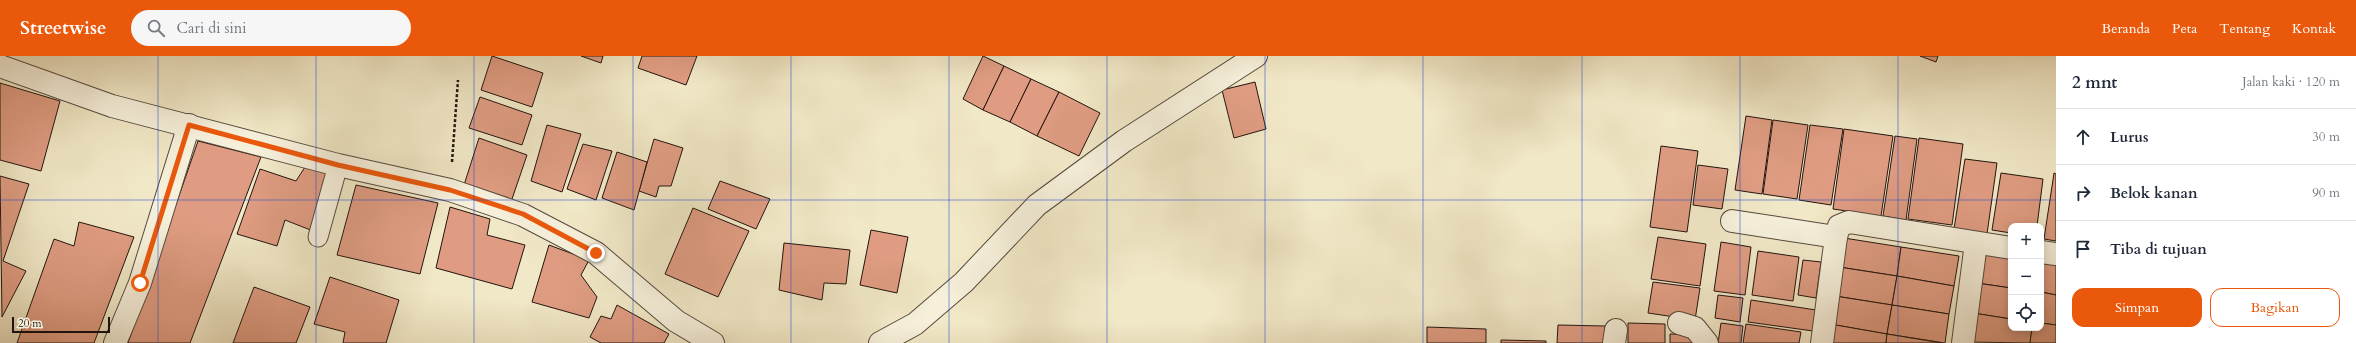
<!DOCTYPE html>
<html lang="id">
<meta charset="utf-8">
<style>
:root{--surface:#fff;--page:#f6f6f7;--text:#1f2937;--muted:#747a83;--line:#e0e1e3;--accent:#ea580c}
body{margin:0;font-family:Cardo,serif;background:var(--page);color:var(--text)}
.controls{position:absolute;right:12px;bottom:12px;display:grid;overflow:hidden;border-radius:8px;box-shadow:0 2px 10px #0003}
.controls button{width:36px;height:36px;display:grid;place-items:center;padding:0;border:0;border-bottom:1px solid var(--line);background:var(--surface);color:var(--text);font:20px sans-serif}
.scale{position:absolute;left:12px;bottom:10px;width:98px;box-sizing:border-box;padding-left:4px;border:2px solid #23140e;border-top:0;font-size:11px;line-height:14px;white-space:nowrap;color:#23140e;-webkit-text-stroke:3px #f6f0db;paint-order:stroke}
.stop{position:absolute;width:12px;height:12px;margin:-9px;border:3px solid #ea580c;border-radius:50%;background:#fff}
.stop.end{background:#ea580c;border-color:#fff;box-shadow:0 1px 4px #0008}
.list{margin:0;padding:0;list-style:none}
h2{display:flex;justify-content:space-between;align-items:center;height:52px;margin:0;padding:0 16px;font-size:17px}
h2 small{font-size:13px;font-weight:400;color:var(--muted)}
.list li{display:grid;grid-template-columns:26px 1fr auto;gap:12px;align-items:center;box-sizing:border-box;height:56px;padding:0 16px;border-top:1px solid var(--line)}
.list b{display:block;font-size:15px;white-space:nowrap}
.list em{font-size:13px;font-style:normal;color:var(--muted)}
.actions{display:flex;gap:8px;padding:12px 16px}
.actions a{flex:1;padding:9px 0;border:1px solid var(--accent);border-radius:12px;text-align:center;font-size:14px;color:var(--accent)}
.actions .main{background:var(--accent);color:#fff}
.icon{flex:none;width:22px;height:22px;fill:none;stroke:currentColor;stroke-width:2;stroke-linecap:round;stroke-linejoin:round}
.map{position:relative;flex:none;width:2056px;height:287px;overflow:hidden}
header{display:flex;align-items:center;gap:24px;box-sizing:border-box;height:56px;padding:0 20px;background:var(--accent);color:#fff}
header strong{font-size:19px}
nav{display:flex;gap:22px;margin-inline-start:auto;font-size:14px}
.search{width:280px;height:36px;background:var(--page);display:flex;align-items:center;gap:10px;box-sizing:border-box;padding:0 14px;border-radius:22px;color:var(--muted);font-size:15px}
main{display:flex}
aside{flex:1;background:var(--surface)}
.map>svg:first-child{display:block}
</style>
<header>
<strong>Streetwise</strong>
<div class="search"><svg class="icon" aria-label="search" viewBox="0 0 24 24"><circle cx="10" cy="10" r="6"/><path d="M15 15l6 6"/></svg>Cari di sini</div>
<nav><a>Beranda</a><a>Peta</a><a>Tentang</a><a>Kontak</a></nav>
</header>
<main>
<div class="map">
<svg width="2056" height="287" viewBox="0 0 2056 287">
<rect width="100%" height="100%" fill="#f1e8c7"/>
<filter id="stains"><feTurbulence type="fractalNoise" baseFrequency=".005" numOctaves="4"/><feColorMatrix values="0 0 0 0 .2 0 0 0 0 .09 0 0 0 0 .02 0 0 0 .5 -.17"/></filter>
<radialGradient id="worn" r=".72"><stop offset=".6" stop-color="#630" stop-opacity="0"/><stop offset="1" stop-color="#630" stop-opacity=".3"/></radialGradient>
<!-- building -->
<g fill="#df9c82" stroke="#23140e">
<polygon points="492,0 543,17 532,51 481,34"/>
<polygon points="581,0 603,0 601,7"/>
<polygon points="642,0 697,0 686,29 638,12"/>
<polygon points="983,0 1004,10 983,54 963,43"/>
<polygon points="1920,0 1938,0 1936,6"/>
<polygon points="1004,10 1031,23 1010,66 983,54"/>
<polygon points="1031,23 1059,36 1037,80 1010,66"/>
<polygon points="1255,26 1266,73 1234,82 1222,34"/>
<polygon points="0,27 60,45 41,115 0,104"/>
<polygon points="1059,36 1100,57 1079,100 1037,80"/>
<polygon points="480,41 532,59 522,89 469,72"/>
<polygon points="1746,60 1772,64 1762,138 1735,134"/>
<polygon points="1773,64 1808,69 1797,143 1763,138"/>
<polygon points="547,69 581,78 562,136 531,125"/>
<polygon points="1810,69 1843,73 1831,149 1799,144"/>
<polygon points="1844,73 1893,80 1881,160 1833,153"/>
<polygon points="1895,80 1917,83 1906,164 1883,160"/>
<polygon points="479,82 527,99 511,146 464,129"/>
<polygon points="1919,82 1963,88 1952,169 1908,163"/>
<polygon points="654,83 683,92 671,130 659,130 656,141 639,135"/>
<polygon points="198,85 261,101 190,287 128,287"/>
<polygon points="583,88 612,95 596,144 567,133"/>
<polygon points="1661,90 1698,95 1687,176 1650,171"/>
<polygon points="617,96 647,106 634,154 602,142"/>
<polygon points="1965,103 1997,107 1987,178 1954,173"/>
<polygon points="1698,109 1728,113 1722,153 1693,149"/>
<polygon points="305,111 331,117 313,175 285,164 277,190 237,178 260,113 296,125"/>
<polygon points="2001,117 2043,123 2037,170 2011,170 2011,177 1992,174"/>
<polygon points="2054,117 2056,118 2056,185 2044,183"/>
<polygon points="0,120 29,128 3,205 26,215 2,261"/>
<polygon points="720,125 770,143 756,173 708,153"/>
<polygon points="356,129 438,147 420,218 337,199"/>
<polygon points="450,151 490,163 487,179 525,189 512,233 436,212"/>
<polygon points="693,152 749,175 718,241 665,218"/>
<polygon points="79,166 134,181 94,287 17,287 54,183 74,190"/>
<polygon points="871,174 908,181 897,237 860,229"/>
<polygon points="1658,181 1706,188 1700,230 1651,223"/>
<polygon points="1844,182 1901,191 1897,220 1839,211"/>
<polygon points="1721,186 1751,191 1745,239 1714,235"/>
<polygon points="784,187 850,194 846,228 824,227 822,244 779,234"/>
<polygon points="549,189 589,204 581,219 597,241 589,262 532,246"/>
<polygon points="1901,191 1959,200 1954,230 1897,220"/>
<polygon points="1758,195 1799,201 1793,245 1752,239"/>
<polygon points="1981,197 2011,202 2011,232 1977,227"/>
<polygon points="1803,204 1821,206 1816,242 1798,239"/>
<polygon points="2041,206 2056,208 2056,239 2041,236"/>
<polygon points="1839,211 1897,220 1892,249 1835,240"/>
<polygon points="1897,220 1954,230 1949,258 1892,249"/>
<polygon points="330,221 399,244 386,287 343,287 345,276 314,268"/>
<polygon points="1653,226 1700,232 1695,264 1648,257"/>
<polygon points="1977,227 2011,232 2011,263 1973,257"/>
<polygon points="254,231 310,251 296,287 233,287"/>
<polygon points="2041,236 2056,239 2056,269 2041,267"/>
<polygon points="1718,239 1743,242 1740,266 1715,262"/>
<polygon points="1835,240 1892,249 1887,278 1830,268"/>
<polygon points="1751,244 1816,254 1813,275 1748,266"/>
<polygon points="617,249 669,278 664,287 601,287 590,281 601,260 611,263"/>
<polygon points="1892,249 1949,258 1945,287 1887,278"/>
<polygon points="1973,257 2011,263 2011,272 2032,272 2030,287 1969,286"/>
<polygon points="1628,267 1665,268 1665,287 1628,287"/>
<polygon points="1721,267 1743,270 1741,287 1718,287"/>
<polygon points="2041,267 2056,269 2056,287 2030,287 2032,272 2041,272"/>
<polygon points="1746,268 1801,276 1799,287 1743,287"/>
<polygon points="1830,268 1887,278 1886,287 1827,287"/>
<polygon points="1558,269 1605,270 1604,287 1557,287"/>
<polygon points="1427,271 1486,273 1486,287 1427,287"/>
<polygon points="1670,278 1696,279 1696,287 1670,287"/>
<polygon points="1887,278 1942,287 1886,287"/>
<polygon points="1501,284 1546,285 1546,287 1501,287"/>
</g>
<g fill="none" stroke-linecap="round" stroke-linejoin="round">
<defs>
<polyline id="lane" points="318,181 338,109"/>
<g id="street">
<polyline points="0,10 112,50 338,109 450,134 523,159 596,197 676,265 713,287"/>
<polyline points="1732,165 1836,181"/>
<polyline points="2041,196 2056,198"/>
<polyline points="1679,267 1695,272 1707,287"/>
<polyline points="115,287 140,227 189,69"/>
<polyline points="880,287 915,268 964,226 1037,149 1124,85 1256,0"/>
<polyline points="1614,287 1616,274"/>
<polyline points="1822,287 1836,181 1839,170 1849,166 2011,192"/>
<polyline points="1963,287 1976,187"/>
</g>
</defs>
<!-- lane casing -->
<use href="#lane" stroke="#56493c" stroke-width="21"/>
<!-- street casing -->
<use href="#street" stroke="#56493c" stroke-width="24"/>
<!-- path -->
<polyline stroke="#23140e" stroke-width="2.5" stroke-dasharray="3 2" stroke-linecap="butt" points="452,106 458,24"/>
<!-- lane -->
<use href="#lane" stroke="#f6f0db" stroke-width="19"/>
<!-- street -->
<use href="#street" stroke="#f6f0db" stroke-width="22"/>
</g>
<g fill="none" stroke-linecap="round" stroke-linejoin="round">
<!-- route -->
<polyline stroke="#ea580c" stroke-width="5" points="140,227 189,69 338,109 450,134 523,158 596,197"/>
</g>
<!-- grid -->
<path fill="none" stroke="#1d4ed8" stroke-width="1" stroke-opacity="0.55" d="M158,0v287M316,0v287M474,0v287M633,0v287M791,0v287M949,0v287M1107,0v287M1265,0v287M1423,0v287M1582,0v287M1740,0v287M1898,0v287M0,144h2056"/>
<rect width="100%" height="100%" filter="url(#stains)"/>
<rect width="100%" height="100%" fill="url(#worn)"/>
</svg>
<div class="controls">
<button>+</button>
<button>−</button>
<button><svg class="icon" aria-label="locate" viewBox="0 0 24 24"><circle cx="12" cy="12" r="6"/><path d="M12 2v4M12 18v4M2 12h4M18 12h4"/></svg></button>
</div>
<div class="scale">20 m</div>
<div class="stop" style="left:140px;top:227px"></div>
<div class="stop end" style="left:596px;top:197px"></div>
</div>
<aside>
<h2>2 mnt<small>Jalan kaki · 120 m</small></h2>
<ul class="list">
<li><svg class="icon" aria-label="ahead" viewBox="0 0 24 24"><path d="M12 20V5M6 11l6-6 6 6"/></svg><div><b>Lurus</b></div><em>30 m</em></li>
<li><svg class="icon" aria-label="right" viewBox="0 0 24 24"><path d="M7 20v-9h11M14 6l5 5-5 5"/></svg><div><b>Belok kanan</b></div><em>90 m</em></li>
<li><svg class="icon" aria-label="arrive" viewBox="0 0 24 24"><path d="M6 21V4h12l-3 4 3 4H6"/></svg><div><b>Tiba di tujuan</b></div></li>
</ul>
<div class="actions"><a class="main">Simpan</a><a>Bagikan</a></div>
</aside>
</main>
